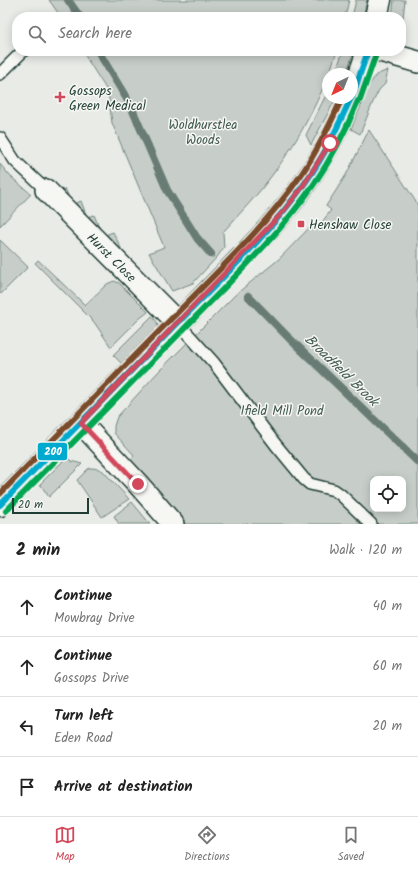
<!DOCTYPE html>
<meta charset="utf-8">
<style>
:root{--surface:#fff;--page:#f2f2f2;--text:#222;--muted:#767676;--line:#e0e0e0;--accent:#d1495b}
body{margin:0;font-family:Kalam,sans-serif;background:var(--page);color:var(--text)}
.controls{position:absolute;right:12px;bottom:12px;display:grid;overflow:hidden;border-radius:8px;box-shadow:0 2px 10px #0003}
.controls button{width:36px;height:36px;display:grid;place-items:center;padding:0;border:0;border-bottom:1px solid var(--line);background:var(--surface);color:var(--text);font:20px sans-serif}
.compass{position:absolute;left:322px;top:68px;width:36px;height:36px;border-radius:50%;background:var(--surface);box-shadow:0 2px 10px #0003;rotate:223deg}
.scale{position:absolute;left:12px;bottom:10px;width:77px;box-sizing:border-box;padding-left:4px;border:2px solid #1f3d34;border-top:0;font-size:11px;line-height:14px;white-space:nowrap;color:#1f3d34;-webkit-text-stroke:3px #f6f6f2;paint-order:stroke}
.stop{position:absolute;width:12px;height:12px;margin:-9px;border:3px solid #d1495b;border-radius:50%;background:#fff}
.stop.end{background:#d1495b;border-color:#fff;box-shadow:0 1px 4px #0008}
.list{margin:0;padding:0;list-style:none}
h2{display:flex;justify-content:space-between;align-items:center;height:52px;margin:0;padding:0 16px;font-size:17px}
h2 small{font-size:13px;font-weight:400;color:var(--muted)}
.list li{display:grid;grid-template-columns:26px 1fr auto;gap:12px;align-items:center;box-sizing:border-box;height:60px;padding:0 16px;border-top:1px solid var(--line)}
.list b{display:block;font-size:15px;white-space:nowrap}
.list p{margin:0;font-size:13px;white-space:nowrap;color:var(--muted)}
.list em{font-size:13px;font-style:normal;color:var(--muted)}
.icon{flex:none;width:22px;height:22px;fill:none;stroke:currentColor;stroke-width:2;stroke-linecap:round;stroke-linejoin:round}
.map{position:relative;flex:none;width:418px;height:524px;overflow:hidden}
.search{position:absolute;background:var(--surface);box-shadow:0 2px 10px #0003;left:12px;right:12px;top:12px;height:44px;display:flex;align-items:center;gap:10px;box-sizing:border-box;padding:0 14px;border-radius:16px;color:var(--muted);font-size:15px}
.sheet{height:292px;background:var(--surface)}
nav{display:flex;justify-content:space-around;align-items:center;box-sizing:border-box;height:56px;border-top:1px solid var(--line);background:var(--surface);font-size:11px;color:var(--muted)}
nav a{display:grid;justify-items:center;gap:2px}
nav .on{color:var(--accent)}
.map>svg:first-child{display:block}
</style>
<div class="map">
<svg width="418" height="524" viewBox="0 0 418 524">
<rect width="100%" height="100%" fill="#e9ebe7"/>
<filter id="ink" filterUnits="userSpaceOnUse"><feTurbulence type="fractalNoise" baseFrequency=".025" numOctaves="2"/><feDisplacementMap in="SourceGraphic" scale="8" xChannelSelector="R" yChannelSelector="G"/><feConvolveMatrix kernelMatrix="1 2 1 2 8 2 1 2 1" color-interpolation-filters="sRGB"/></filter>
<g filter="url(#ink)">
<!-- green -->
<g fill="#c7cec9" stroke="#73867e" fill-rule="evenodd">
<polygon points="49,0 349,0 345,17 61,17"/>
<polygon points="356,0 367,0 363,17 352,17"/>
<polygon points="394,0 405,0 401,36 401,17 392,17"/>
<path d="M82,51h255c-14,43 -36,86 -64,123 -15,21 -33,39 -50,58l1,15 -6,9 -25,27 -21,8 -23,-38 15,-6 -52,-124 -4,-31z"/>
<polygon points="343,51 354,51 346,74 335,74"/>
<polygon points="388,70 385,84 379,90 373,102 360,134 351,129 370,84 376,75"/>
<polygon points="328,91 328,98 336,98 311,145 306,135"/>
<path d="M369,130l49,75v319h-233l-57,-63 6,-6 -20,-22v-7l3,-9 42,-46 76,-76 44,-36 33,-34 5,4 14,-19 -5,-4 20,-31zM373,479h30v30h-30z"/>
<polygon points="0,164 10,176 31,194 0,226"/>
<polygon points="65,188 72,205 81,201 87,217 94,215 103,236 113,232 121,248 120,255 63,197 61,194"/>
<polygon points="0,240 28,267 1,294 0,293"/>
<polygon points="38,260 85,305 107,284 114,281 119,283 148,312 139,319 111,347 94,322 35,263"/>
<polygon points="152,316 157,322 158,328 122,364 113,355"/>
<polygon points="67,457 71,461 82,464 49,497 40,484"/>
<polygon points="92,468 99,469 103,471 129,499 102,517 77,480 88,469"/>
<polygon points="132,502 150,524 119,524 114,516"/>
</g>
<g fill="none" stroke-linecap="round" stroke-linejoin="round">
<!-- stream -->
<g stroke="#687c75" stroke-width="8">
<polyline points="68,0 80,17"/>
<polyline points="98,51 130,104 167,190 197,238 211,254"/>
<polyline points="248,296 289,338 418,462"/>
</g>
<defs>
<g id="service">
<polyline points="0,74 23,51"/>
<polyline points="0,138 15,161 46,190"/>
<polyline points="178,323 214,363 276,445 304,479 310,484 334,490 341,495 371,524"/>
</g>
<g id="minor">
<polyline points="380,51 418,62"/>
<polyline points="46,190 178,323"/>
<polyline points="81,423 138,484 173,524"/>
</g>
<g id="tertiary">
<polyline points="376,17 380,0"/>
<polyline points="352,97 368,51"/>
<path d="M0,505c63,-64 126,-128 188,-192 38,-40 79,-78 112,-123 21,-28 37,-60 51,-92"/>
</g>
</defs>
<!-- service casing -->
<use href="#service" stroke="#1f3d34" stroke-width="14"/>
<!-- minor casing -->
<use href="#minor" stroke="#1f3d34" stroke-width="24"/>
<!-- tertiary casing -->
<use href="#tertiary" stroke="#1f3d34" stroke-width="25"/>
<!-- service -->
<use href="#service" stroke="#f6f6f2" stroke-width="11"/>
<!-- minor -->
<use href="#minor" stroke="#f6f6f2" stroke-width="21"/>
<!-- tertiary -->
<use href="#tertiary" stroke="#f6f6f2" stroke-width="22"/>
<defs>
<g id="bus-1">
<polyline points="352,97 368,51"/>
<path d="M0,505c58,-59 116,-118 173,-177 46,-47 96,-93 134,-148 18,-25 31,-54 44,-82"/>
</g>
<g id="bus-2">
<polyline points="360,100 376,54"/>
<path d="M6,511c58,-60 117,-119 175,-179 46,-48 96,-94 133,-148 18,-26 32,-54 44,-83"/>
</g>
<path id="bus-3" d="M0,494c57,-59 115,-117 171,-175 45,-46 93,-91 130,-144 16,-24 29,-50 41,-77"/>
</defs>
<!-- bus-1 casing -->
<use href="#bus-1" stroke="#f6f6f2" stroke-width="9"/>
<!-- bus-2 casing -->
<use href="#bus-2" stroke="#f6f6f2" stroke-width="9"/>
<!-- bus-3 casing -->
<use href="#bus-3" stroke="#f6f6f2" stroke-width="9"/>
<!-- bus-1 -->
<use href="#bus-1" stroke="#00a9ce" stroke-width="6"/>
<!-- bus-2 -->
<use href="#bus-2" stroke="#00a651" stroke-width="6"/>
<!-- bus-3 -->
<use href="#bus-3" stroke="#7a4b2a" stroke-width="6"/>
</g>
</g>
<g fill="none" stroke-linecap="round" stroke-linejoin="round" filter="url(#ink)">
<!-- route -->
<polyline stroke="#d1495b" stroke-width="5" points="138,484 81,423 282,213 301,189 330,143"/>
</g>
<!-- markers -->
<g fill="#d1495b" stroke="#f6f6f2" stroke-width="1.5">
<path d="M58 91h4v4h4v4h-4v4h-4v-4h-4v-4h4z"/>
<rect x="297" y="220" width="8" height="8" rx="2"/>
</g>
<g text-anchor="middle" stroke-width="3" stroke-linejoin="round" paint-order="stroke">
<!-- poi labels -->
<g font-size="13" fill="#1f3d34" stroke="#f6f6f2" text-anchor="start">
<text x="69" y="95">Gossops<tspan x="69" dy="15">Green Medical</tspan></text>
<text x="309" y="229">Henshaw Close</text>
</g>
<!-- park labels -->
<g font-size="13" fill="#415a52" stroke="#f6f6f2">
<text x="203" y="129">Woldhurstlea<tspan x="203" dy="15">Woods</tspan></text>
<text x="282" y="415">Ifield Mill Pond</text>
</g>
<!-- street labels -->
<g font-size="13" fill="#1f3d34" stroke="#f6f6f2">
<text transform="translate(112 257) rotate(45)" y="5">Hurst Close</text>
</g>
<!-- water labels -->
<g font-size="14" font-style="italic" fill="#445c54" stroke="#f6f6f2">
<text transform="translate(342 370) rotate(44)" y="5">Broadfield Brook</text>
</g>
</g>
<rect stroke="#f6f6f2" stroke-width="1.5" x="37" y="442" width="31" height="19" rx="4" fill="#00a9ce"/>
<g font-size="11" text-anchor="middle" font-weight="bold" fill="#fff">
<text x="53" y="455">200</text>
</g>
</svg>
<div class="controls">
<button><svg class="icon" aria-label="locate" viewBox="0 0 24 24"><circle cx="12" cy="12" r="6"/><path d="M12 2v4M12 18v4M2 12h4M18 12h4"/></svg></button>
</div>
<svg class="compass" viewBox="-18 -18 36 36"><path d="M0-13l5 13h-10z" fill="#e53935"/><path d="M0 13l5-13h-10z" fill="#767676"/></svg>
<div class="scale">20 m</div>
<div class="stop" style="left:330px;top:143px"></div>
<div class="stop end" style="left:138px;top:484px"></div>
<div class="search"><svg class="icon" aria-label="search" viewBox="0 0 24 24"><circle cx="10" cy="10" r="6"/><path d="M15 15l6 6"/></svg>Search here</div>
</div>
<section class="sheet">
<h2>2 min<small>Walk · 120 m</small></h2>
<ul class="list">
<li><svg class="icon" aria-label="ahead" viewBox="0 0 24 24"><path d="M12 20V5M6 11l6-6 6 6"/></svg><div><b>Continue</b><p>Mowbray Drive</p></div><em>40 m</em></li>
<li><svg class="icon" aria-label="ahead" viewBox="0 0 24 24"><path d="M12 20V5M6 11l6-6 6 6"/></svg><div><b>Continue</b><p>Gossops Drive</p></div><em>60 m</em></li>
<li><svg class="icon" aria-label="left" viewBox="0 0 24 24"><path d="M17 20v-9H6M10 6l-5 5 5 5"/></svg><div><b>Turn left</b><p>Eden Road</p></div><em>20 m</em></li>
<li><svg class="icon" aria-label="arrive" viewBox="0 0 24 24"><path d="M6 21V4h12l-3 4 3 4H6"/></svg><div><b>Arrive at destination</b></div></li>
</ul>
</section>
<nav>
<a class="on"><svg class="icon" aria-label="map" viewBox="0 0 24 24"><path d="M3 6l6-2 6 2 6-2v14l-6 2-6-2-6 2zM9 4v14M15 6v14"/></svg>Map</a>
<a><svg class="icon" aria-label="directions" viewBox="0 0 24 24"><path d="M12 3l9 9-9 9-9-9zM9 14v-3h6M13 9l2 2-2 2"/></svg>Directions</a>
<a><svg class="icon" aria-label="saved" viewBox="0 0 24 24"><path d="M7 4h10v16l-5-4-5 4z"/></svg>Saved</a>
</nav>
